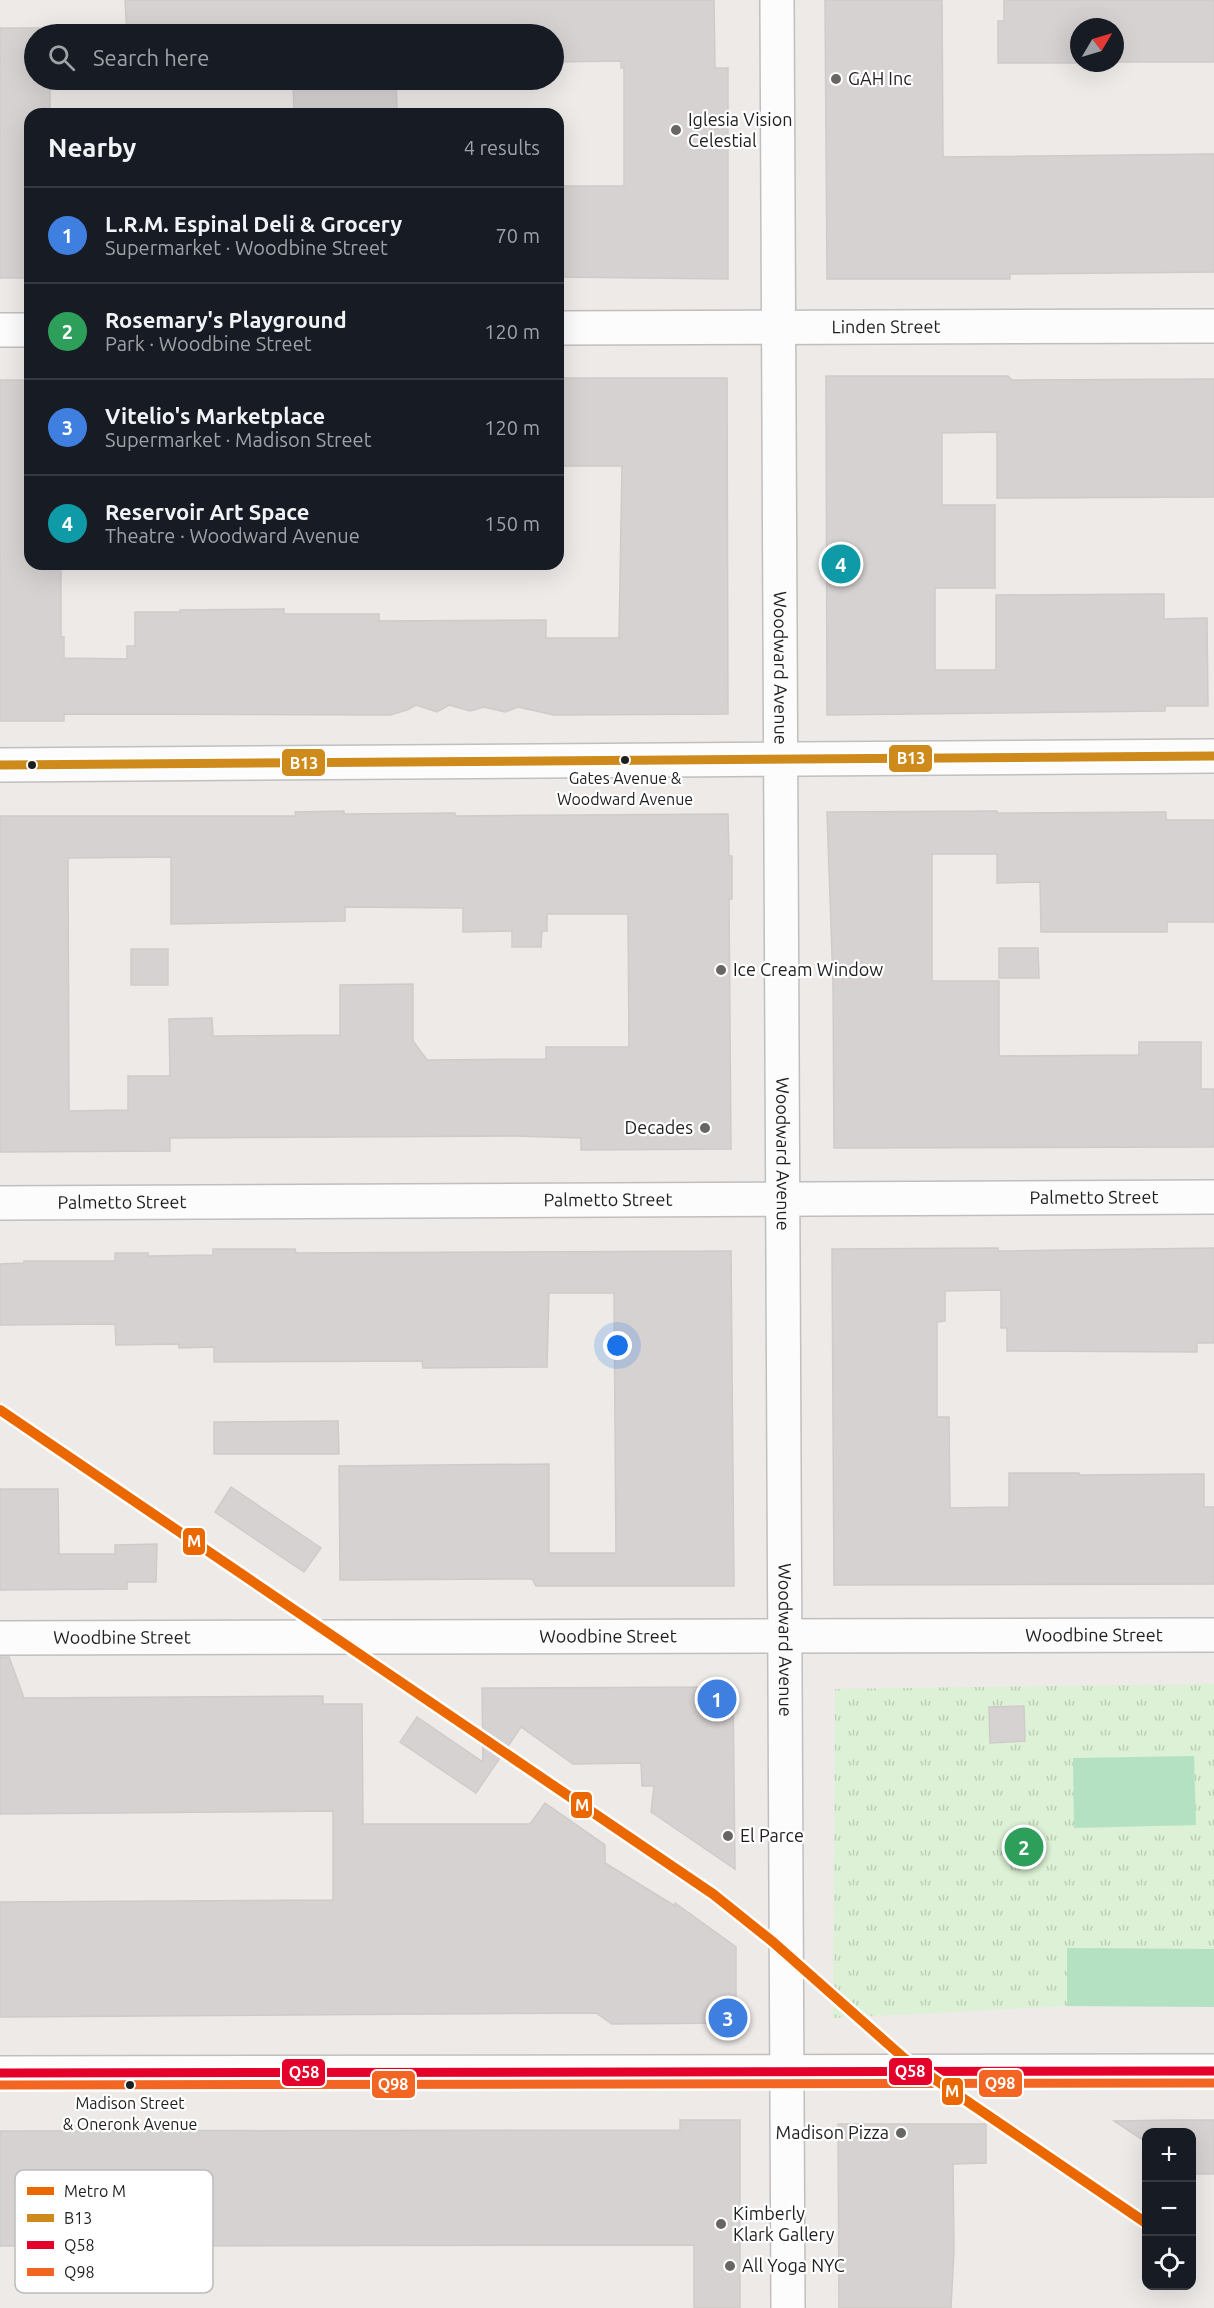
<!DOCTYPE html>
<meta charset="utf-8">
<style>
:root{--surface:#171b24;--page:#242831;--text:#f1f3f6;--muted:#9ea1a6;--line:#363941;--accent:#d93025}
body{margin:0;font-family:Ubuntu,sans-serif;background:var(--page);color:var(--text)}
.controls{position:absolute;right:18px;bottom:18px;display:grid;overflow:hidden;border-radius:12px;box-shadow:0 6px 24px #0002}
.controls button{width:54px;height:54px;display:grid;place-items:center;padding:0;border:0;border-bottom:2px solid var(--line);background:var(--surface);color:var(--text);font:30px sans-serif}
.compass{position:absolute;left:1070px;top:18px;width:54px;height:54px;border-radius:50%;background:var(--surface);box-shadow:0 6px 24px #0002;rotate:52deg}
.you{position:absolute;left:618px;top:1346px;width:21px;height:21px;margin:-15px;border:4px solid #fff;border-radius:50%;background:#1a73e8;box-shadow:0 0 0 9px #1a73e833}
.badge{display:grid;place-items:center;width:39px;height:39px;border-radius:50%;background:var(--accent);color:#fff;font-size:20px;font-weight:700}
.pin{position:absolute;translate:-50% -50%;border:3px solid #fff;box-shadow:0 2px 6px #0006}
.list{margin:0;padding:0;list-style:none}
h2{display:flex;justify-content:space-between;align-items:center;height:78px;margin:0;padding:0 24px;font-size:26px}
h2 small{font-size:20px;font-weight:400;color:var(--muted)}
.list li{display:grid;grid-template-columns:39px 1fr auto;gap:18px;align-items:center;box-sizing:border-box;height:96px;padding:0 24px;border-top:2px solid var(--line)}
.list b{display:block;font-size:22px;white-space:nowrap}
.list p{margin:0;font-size:20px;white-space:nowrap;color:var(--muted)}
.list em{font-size:20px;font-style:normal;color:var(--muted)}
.icon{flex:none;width:33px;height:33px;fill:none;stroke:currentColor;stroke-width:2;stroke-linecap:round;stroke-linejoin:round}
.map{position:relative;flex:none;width:1214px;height:2308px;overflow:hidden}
.search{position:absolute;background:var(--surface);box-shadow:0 6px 24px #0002;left:24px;top:24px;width:540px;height:66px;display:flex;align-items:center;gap:15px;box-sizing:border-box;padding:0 21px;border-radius:33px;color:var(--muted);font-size:22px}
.panel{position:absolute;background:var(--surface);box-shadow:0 6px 24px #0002;left:24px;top:108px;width:540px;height:462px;border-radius:18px}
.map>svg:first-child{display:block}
</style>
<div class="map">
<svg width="1214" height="2308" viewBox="0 0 1214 2308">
<defs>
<pattern id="park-tufts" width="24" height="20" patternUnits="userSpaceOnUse" patternTransform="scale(1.5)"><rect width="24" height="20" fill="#dcf1d5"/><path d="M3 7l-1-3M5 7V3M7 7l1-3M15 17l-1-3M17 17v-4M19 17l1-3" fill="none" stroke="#bcceb6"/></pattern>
</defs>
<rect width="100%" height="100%" fill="#edeae8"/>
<!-- park -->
<polygon fill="url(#park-tufts)" points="1214,1684 1214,2007 1067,2006 833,2018 835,1689"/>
<!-- pitch -->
<g fill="#b5e1c3">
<polygon points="1194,1756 1196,1825 1074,1828 1073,1758"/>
<polygon points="1067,1948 1214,1949 1214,2007 1067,2006"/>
</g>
<!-- building -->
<g fill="#d6d2d1" stroke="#d0cbc9" stroke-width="1.5" fill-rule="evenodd">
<polygon points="125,0 714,0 715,68 728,68 728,279 558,277 558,186 624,186 624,68 621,68 621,61 554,62 554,34 127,34"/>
<polygon points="825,0 942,0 943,157 1214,154 1214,272 1010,274 1010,279 827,279"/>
<polygon points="1004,0 1214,0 1214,62 1115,62 1115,27 1079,27 1079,63 998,63 998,21 1004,21"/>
<polygon points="0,28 49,28 49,34 34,34 34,80 50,80 50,112 30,112 30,278 0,278"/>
<polygon points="293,80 396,80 397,109 294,113"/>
<polygon points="826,376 1008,376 1012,380 1214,379 1214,497 997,498 997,432 942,433 942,505 995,505 995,588 935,588 935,670 996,670 996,595 1164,594 1164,619 1207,618 1208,706 1165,706 1165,711 827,715"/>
<polygon points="558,378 727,378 728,714 554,715 518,707 505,712 484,707 470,711 449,705 437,712 416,705 407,710 390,715 64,714 64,721 0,721 0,380 30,380 30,564 61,564 61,637 64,637 64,658 127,659 127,646 135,646 135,612 180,612 180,610 284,609 284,614 379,614 379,621 546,620 546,638 619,638 622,466 558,466"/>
<path d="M344,811v3l111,-1v3l273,-2 1,42h3v43h-3l2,250 -150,1v-12l-66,-2 -345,2v13l-170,1v-336h296l-1,-4zM171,857v67l174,-3v-14l118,1v24l49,-1v16h29l1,-16h5v-17h81l1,133h-83v12l-119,1 -14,-19v-57l-73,1v50l-127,1 -1,-18 -43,1 1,57h-42v34l-59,1 -1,-253z"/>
<polygon points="997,811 997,813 1166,812 1166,820 1214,820 1214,922 1167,922 1167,932 1041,932 1040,882 997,883 997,854 932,854 932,981 999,981 999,1056 1139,1055 1139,1042 1201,1042 1201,1089 1214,1089 1214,1147 834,1148 833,982 827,812"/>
<polygon points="999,948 1038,948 1039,978 999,978"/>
<rect x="131" y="949" width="37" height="36"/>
<polygon points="998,1248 998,1251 1214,1248 1214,1343 1197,1343 1197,1352 1007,1351 1007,1328 1001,1328 1001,1290 945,1291 945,1321 937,1322 937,1417 949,1417 950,1508 1009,1507 1009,1473 1079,1473 1079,1475 1204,1474 1204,1507 1214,1507 1214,1584 834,1585 832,1249"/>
<polygon points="213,1249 295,1249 296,1253 731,1251 734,1586 536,1586 532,1579 506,1579 340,1580 339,1466 549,1464 549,1553 616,1553 614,1293 549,1293 547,1367 423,1368 422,1361 214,1362 214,1347 179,1348 179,1344 116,1345 115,1324 0,1325 0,1264 24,1263 24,1261 115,1261 115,1253 148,1253 148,1256 213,1255"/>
<polygon points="338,1421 339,1454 214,1454 214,1422"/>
<polygon points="231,1487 321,1548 304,1572 215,1512"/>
<polygon points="0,1489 58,1489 59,1554 115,1554 115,1545 157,1544 156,1582 127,1582 127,1589 0,1590"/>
<polygon points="0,1657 9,1657 24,1698 323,1696 323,1704 362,1704 363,1824 530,1824 545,1803 605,1845 605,1863 675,1906 675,1903 736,1947 736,2023 612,2024 596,2013 0,2017 0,1902 333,1900 333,1811 0,1814"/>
<polygon points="733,1687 735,1869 651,1812 654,1786 642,1786 641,1763 573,1764 521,1727 476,1793 400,1742 417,1717 483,1762 482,1688"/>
<polygon points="1024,1706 1025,1741 990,1743 989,1707"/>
<polygon points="680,2120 740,2120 740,2308 694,2308 694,2245 0,2246 0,2131 680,2130"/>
<polygon points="1178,2120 1214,2120 1214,2174 1196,2174 1191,2171 1191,2133 1146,2133 1146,2142 1114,2121"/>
<polygon points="838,2124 986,2124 986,2163 953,2164 954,2250 951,2308 839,2308"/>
</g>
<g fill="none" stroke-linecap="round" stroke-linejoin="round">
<defs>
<g id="street">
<path id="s1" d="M777,0l11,2308"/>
<path id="s2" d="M558,328l656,-2"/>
<polyline points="0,330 30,330"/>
<polyline points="0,765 1214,756"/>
<path id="s3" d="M0,1203l1214,-6"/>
<path id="s4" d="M0,1638l1214,-3"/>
<polyline points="0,2073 1214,2071"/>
</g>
</defs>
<!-- street casing -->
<use href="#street" stroke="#c0bfbe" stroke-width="36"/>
<!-- street -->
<use href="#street" stroke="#fcfcfc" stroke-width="33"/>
<defs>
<polyline id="bus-1" points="0,765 1214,756"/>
<polyline id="bus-2" points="0,2073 1214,2071"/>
<polyline id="bus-3" points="0,2085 1214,2083"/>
</defs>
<!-- bus-1 casing -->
<use href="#bus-1" stroke="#fff" stroke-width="14"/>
<!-- bus-2 casing -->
<use href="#bus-2" stroke="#fff" stroke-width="14"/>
<!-- bus-3 casing -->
<use href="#bus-3" stroke="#fff" stroke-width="14"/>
<!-- bus-1 -->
<use href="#bus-1" stroke="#ce8b1b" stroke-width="9"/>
<!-- bus-2 -->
<use href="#bus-2" stroke="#e4002b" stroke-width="9"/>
<!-- bus-3 -->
<use href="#bus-3" stroke="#f26522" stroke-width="9"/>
<defs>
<polyline id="metro-1" points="0,1410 713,1894 773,1942 905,2059 1146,2223"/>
</defs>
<!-- metro-1 casing -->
<use href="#metro-1" stroke="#fff" stroke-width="15"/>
<!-- metro-1 -->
<use href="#metro-1" stroke="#eb6800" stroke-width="10"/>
</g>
<!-- markers -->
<g fill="#676665" stroke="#fff" stroke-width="2">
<circle cx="836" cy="79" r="6"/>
<circle cx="676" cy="130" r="6"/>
<circle cx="721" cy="970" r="6"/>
<circle cx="705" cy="1128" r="6"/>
<circle cx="728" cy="1836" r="6"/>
<circle cx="901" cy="2133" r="6"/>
<circle cx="721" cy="2224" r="6"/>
<circle cx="730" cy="2266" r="6"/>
</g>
<g fill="#1f1f1f" stroke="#fff" stroke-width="2">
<circle cx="625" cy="760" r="5"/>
<circle cx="32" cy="765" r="5"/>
<circle cx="130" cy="2085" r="5"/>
</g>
<g text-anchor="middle" stroke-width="4.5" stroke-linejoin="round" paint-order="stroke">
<!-- bus labels -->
<g font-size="16" fill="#1f1f1f" stroke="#fff">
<text x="625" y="784">Gates Avenue &amp;<tspan x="625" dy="21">Woodward Avenue</tspan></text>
<text x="130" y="2109">Madison Street<tspan x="130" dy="21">&amp; Oneronk Avenue</tspan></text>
</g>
<!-- poi labels -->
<g font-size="18" fill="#1f1f1f" stroke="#fff" text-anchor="start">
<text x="848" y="85">GAH Inc</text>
<text x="688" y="126">Iglesia Vision<tspan x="688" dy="21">Celestial</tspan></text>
<text x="733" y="976">Ice Cream Window</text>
<text x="693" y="1134" text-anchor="end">Decades</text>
<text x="740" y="1842">El Parce</text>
<text x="889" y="2139" text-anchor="end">Madison Pizza</text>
<text x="733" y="2220">Kimberly<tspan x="733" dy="21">Klark Gallery</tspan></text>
<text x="742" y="2272">All Yoga NYC</text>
</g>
<!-- street labels -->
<g font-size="18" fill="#1f1f1f" stroke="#fff">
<text dy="6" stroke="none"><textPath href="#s2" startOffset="328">Linden Street</textPath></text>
<text dy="6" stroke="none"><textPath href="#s1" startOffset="668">Woodward Avenue</textPath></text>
<text dy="6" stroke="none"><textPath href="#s1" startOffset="1154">Woodward Avenue</textPath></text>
<text dy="6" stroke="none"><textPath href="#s3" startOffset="1094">Palmetto Street</textPath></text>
<text dy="6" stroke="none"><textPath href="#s3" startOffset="608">Palmetto Street</textPath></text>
<text dy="6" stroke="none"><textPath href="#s3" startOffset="122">Palmetto Street</textPath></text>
<text dy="6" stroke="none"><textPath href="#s4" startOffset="1094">Woodbine Street</textPath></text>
<text dy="6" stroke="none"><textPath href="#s4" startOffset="608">Woodbine Street</textPath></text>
<text dy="6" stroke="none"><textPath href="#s4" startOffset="122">Woodbine Street</textPath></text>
<text dy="6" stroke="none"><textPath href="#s1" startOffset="1640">Woodward Avenue</textPath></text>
</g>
</g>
<!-- legend -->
<rect x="15" y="2170" width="198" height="123" rx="9" fill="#fff" stroke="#bcbcbc" stroke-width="1.5"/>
<rect x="27" y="2187" width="27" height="8" fill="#eb6800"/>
<rect x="27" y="2214" width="27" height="8" fill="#ce8b1b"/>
<rect x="27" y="2241" width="27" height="8" fill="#e4002b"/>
<rect x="27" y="2268" width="27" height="8" fill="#f26522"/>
<g font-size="16" fill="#1f1f1f">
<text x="64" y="2197">Metro M</text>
<text x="64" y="2224">B13</text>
<text x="64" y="2251">Q58</text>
<text x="64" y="2278">Q98</text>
</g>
<g stroke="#fff" stroke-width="2">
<rect x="888" y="744" width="45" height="29" rx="6" fill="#ce8b1b"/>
<rect x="281" y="748" width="45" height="29" rx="6" fill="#ce8b1b"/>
<rect x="182" y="1527" width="24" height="29" rx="6" fill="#eb6800"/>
<rect x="570" y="1791" width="23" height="28" rx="6" fill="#eb6800"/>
<rect x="888" y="2057" width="45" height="29" rx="6" fill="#e4002b"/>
<rect x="281" y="2058" width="45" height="29" rx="6" fill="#e4002b"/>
<rect x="978" y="2069" width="45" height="29" rx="6" fill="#f26522"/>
<rect x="371" y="2070" width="45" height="29" rx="6" fill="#f26522"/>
<rect x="941" y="2077" width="23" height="29" rx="6" fill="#eb6800"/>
</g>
<g font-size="16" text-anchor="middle" font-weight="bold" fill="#fff">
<text x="911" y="764">B13</text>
<text x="304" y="769">B13</text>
<text x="194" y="1547">M</text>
<text x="582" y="1811">M</text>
<text x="910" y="2077">Q58</text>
<text x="304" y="2078">Q58</text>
<text x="1000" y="2089">Q98</text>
<text x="393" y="2090">Q98</text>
<text x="952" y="2097">M</text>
</g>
</svg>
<div class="controls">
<button>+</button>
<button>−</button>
<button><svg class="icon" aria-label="locate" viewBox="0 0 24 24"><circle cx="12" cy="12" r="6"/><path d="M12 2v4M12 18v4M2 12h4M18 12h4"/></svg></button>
</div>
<svg class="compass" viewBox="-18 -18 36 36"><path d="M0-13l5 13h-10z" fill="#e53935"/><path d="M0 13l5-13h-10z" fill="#9ea1a6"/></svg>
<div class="you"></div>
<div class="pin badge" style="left:717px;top:1699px;background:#3f7fe0">1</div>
<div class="pin badge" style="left:1024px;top:1847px;background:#2e9e5b">2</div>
<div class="pin badge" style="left:728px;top:2018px;background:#3f7fe0">3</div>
<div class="pin badge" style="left:841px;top:564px;background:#0f9aa8">4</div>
<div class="search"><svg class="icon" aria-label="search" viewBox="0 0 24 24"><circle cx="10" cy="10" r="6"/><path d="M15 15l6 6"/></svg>Search here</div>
<section class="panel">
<h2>Nearby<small>4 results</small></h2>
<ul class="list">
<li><span class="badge" style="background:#3f7fe0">1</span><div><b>L.R.M. Espinal Deli &amp; Grocery</b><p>Supermarket · Woodbine Street</p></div><em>70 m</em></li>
<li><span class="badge" style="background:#2e9e5b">2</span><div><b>Rosemary's Playground</b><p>Park · Woodbine Street</p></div><em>120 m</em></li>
<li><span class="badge" style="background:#3f7fe0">3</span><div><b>Vitelio's Marketplace</b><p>Supermarket · Madison Street</p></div><em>120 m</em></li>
<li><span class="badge" style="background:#0f9aa8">4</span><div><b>Reservoir Art Space</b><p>Theatre · Woodward Avenue</p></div><em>150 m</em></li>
</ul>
</section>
</div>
